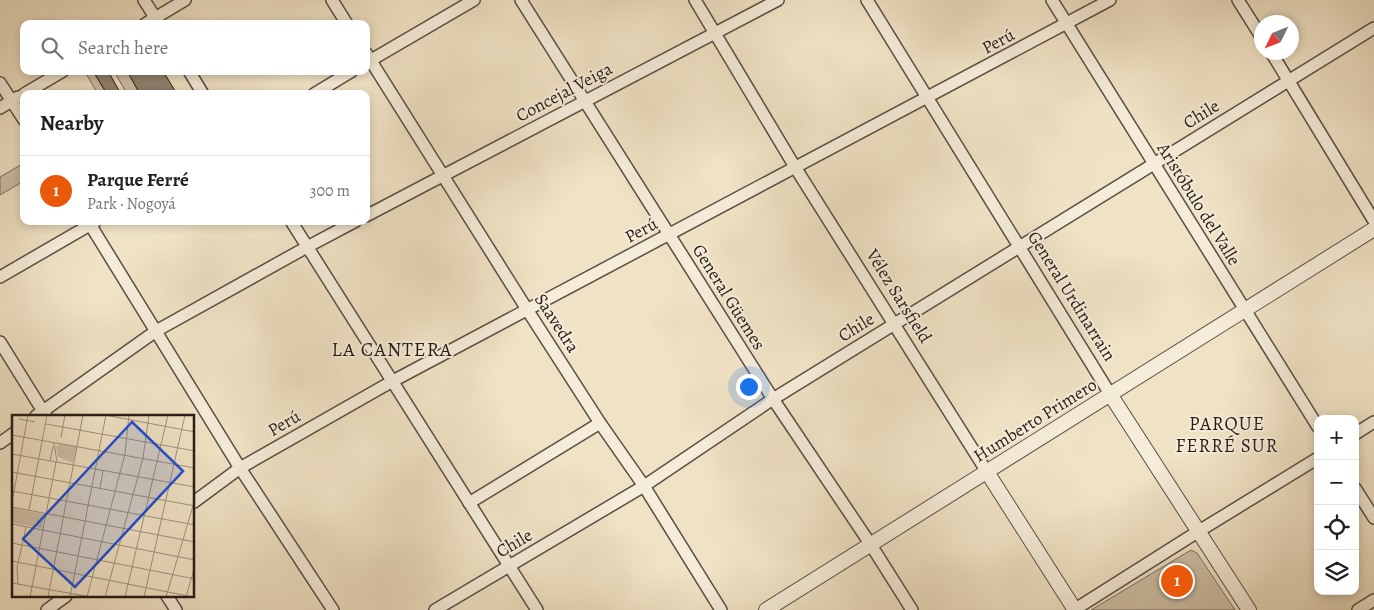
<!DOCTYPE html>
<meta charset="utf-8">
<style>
:root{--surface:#fff;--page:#f6f6f6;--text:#202124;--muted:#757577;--line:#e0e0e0;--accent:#ea580c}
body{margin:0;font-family:Alegreya,serif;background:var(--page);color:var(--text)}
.controls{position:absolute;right:15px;bottom:15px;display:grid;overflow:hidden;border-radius:10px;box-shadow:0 2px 8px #0003}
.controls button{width:45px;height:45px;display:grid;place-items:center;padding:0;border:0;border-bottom:1px solid var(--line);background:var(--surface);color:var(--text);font:25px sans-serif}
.compass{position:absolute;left:1254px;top:15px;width:45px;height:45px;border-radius:50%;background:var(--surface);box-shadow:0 2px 8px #0003;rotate:227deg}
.you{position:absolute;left:748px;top:386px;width:18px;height:18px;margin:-12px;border:4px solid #fff;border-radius:50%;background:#1a73e8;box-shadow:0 0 0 8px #1a73e833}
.badge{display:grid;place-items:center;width:32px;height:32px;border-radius:50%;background:var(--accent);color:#fff;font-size:16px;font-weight:700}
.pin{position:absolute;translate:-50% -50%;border:2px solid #fff;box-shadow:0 1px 5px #0006}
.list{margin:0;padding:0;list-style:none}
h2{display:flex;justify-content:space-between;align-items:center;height:65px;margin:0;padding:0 20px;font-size:21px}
h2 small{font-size:16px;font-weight:400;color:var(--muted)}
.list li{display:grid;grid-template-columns:32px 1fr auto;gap:15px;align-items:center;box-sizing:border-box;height:70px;padding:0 20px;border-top:1px solid var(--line)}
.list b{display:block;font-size:19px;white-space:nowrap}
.list p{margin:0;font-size:16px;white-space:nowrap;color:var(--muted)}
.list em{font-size:16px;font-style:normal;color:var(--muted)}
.icon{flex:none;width:28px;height:28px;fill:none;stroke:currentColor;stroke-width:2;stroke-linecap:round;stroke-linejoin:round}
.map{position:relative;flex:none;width:1374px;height:610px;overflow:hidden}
.search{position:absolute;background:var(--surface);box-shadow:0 2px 8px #0003;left:20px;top:20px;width:350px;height:55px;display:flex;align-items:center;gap:12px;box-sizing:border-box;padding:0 18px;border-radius:10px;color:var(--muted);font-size:19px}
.panel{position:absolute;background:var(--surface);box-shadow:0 2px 8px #0003;left:20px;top:90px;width:350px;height:135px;border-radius:10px}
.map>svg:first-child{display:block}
</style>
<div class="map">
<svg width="1374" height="610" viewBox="0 0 1374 610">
<rect width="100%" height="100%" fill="#f0e2c5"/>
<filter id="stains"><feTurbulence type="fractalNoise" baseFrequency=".004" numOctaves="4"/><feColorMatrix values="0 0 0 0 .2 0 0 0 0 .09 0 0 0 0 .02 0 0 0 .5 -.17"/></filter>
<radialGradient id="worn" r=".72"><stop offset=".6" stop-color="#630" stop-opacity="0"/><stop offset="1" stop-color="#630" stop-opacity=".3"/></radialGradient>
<!-- green -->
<g fill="#cec0a7" stroke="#7a6e5e">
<polygon points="87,71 93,71 107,94 98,94 85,72"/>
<polygon points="114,71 127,71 140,94 127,94"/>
<polygon points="24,163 24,181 0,195 0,177"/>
<polygon points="1191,550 1197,553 1235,610 1091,610"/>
</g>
<!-- building -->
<g fill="#908371" stroke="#271c16">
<polygon points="93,71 108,71 121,94 107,94"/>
<polygon points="127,71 163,71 177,94 140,94"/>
</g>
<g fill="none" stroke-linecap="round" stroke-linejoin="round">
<defs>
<g id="minor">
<polyline points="144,0 158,22"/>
<polyline points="332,0 347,24"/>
<polyline points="521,0 773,399 871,545 912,610"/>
<polyline points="695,0 795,167 987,472"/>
<polyline points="867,0 1110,394"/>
<polyline points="1052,0 1318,427"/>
<polyline points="1238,0 1262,38"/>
<polyline points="145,24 185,0"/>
<polyline points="1271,52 1374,221"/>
<polyline points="366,53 528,311 600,423 644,486 721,610"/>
<polyline points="366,63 474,0"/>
<polyline points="189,71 203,94"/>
<polyline points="0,83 24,120"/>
<polyline points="24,94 63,71"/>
<polyline points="314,94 352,71"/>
<polyline points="0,108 18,97"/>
<polyline points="366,216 778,0"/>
<polyline points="88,221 240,468 333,610"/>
<polyline points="291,221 537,610"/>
<polyline points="0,277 95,222"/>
<polyline points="0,342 46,416"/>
<polyline points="36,416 156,331 307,247 356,221"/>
<polyline points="1355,434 1374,422"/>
<polyline points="0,443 14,433"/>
<polyline points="1355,488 1374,518"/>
<polyline points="194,502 240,468 391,382 1110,0"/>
<polyline points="469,503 600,423"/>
<polyline points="167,596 176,610"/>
<polyline points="47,610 66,596"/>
<polyline points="435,610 644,486 773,399 1374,28"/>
<polyline points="1074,610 1199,531 1318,458"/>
<polyline points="1358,610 1374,600"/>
</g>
<g id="tertiary">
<polyline points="1110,394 1249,610"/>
<polyline points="987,472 1075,610"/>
<polyline points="766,610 1374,229"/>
</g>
</defs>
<!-- minor casing -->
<use href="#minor" stroke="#594e42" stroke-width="14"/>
<!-- tertiary casing -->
<use href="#tertiary" stroke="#594e42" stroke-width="16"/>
<!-- minor -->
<use href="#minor" stroke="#f5ecd9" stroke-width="11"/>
<!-- tertiary -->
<use href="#tertiary" stroke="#f5ecd9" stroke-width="14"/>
</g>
<g text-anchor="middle" stroke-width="4" stroke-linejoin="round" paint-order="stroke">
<!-- street labels -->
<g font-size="18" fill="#271c16" stroke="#f5ecd9">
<text transform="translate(998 41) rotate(-28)" y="6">Perú</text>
<text transform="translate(564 92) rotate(-28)" y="6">Concejal Veiga</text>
<text transform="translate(1201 114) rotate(-32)" y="6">Chile</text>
<text transform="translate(1199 204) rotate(58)" y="6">Aristóbulo del Valle</text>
<text transform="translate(641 230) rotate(-28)" y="6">Perú</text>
<text transform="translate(899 296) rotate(58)" y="6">Vélez Sarsfield</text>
<text transform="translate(1072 296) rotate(58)" y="6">General Urdinarrain</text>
<text transform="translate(729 297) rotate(58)" y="6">General Güemes</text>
<text transform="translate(557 323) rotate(57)" y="6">Saavedra</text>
<text transform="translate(856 327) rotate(-32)" y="6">Chile</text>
<text transform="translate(1035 420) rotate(-32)" y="6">Humberto Primero</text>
<text transform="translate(284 423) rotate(-30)" y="6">Perú</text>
<text transform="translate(514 543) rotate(-31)" y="6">Chile</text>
</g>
<!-- neighbourhood labels -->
<g font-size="19" letter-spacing="1" fill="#271c16" stroke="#f5ecd9">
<text x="1227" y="430">PARQUE<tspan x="1227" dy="22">FERRÉ SUR</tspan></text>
</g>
<!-- quarter labels -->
<g font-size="20" letter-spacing="1" fill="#271c16" stroke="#f5ecd9">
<text x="392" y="356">LA CANTERA</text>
</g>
</g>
<!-- overview -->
<g transform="translate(12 415)">
<rect width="182" height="182" fill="#f0e2c5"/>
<path d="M47,29l18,2 -4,17 -15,-6 -2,-10zM1,93l31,6 -2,14 -30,-5z" fill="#cec0a7"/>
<path fill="none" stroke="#a0937f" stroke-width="1" d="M93,0l90,17M7,4l16,3M34,9l149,27M0,20l183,33M49,22l4,-22M42,28l3,19M0,39l183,33M38,46l3,-15M0,57l183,34M88,73l3,-17M0,76l183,34M0,87l16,-87M0,92l183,35M17,95l18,-95M0,109l183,36M0,128l183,36M0,146l181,36M0,168l79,14M6,169l-1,-16 9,-41M18,182l26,-135M36,182l35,-182M58,182l36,-182M75,182l38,-143 4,-39M93,182l38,-139 6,-43M113,182l43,-182M132,182l41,-182M154,182l29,-98M174,182l9,-31"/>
<path fill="#1d4ed8" fill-opacity="0.15" stroke="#1d4ed8" stroke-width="2.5" d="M120,7l51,49 -108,116 -52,-48z"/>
<rect width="182" height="182" fill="none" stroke="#271c16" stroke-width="2.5"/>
</g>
<rect width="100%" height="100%" filter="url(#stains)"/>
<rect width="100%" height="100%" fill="url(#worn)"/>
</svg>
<div class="controls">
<button>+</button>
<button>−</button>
<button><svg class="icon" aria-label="locate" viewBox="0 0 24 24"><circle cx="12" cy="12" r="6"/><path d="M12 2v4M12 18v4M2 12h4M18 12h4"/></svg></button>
<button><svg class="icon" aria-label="layers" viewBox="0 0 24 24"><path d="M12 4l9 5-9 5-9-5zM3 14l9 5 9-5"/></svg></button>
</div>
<svg class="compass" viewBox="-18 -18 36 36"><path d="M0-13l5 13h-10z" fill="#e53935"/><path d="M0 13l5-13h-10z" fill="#757577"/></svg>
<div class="you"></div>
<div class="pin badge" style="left:1177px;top:581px">1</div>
<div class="search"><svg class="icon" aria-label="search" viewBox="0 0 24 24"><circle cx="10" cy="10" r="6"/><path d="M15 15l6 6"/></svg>Search here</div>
<section class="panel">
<h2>Nearby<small></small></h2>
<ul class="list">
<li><span class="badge">1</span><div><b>Parque Ferré</b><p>Park · Nogoyá</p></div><em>300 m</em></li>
</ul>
</section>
</div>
